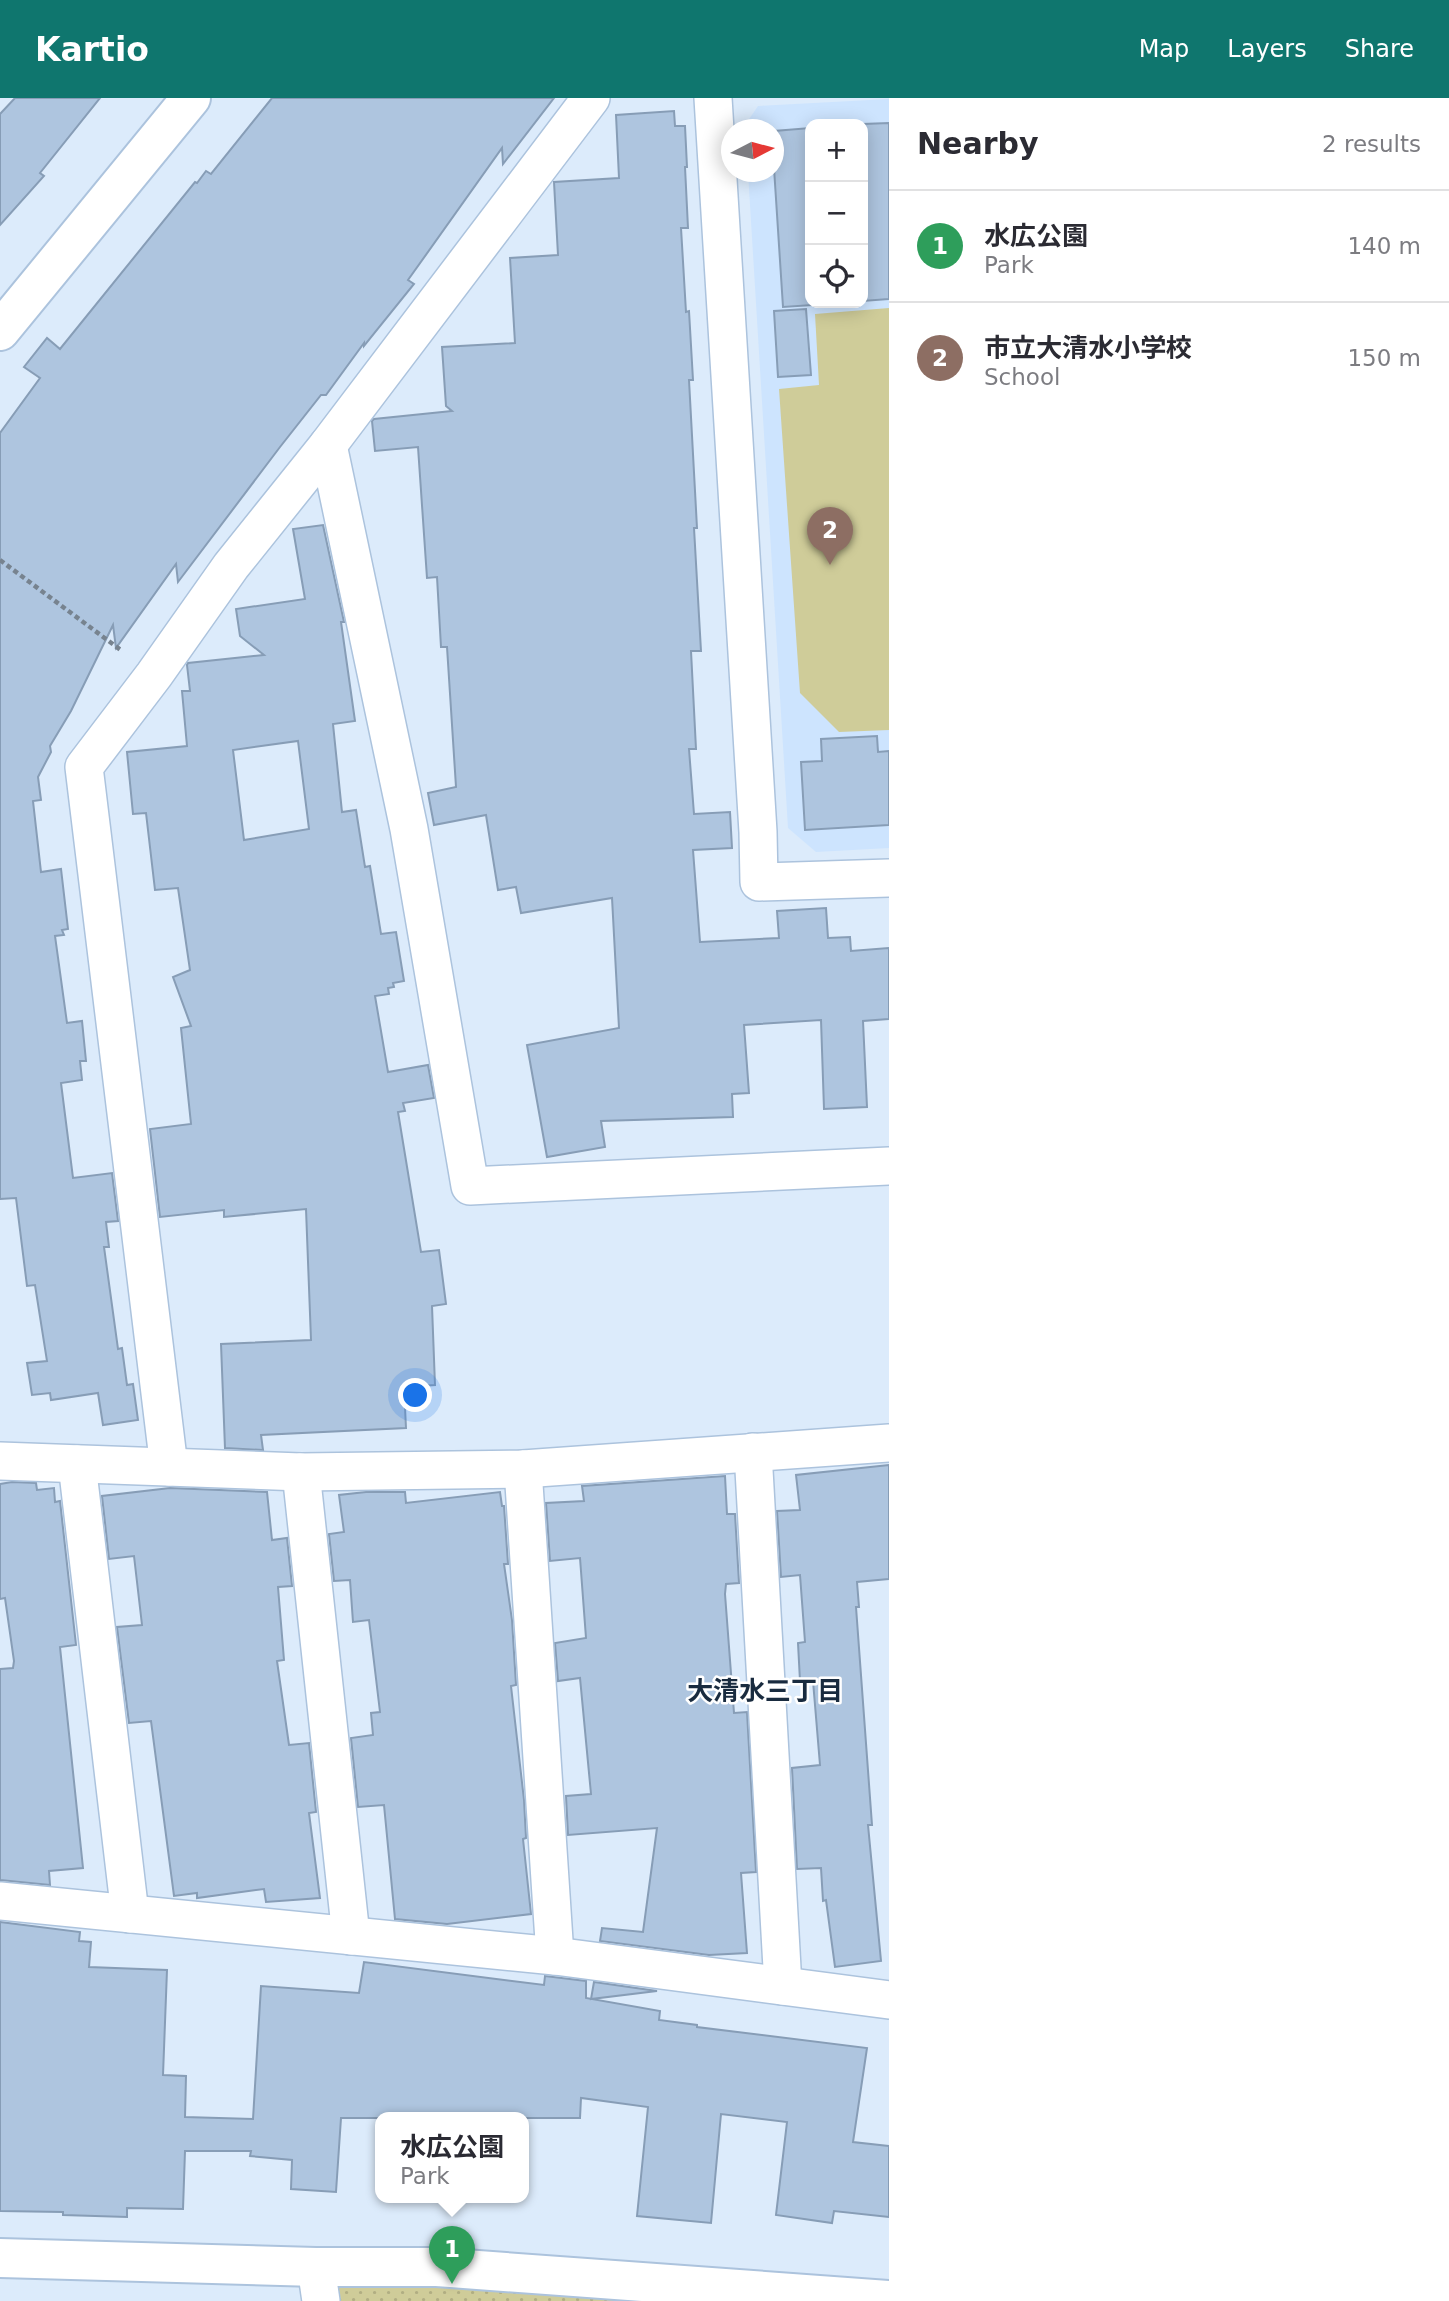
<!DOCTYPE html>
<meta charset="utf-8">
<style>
:root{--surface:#fff;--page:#f2f2f3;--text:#2b2b33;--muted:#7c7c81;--line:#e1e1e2;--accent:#0f766e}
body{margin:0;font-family:"DejaVu Sans","Noto Sans JP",sans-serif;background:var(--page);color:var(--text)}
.controls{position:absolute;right:21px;top:21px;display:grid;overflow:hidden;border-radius:14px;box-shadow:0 4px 18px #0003}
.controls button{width:63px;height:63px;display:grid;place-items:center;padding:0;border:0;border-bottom:2px solid var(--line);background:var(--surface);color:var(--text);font:35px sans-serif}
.compass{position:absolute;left:721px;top:21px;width:63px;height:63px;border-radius:50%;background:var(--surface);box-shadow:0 4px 18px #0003;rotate:84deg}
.you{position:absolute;left:416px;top:1298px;width:24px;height:24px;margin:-18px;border:5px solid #fff;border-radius:50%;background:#1a73e8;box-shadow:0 0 0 10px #1a73e833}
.badge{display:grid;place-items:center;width:46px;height:46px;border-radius:50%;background:var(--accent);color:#fff;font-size:23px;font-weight:700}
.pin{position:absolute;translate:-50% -58px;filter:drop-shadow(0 2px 4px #0008)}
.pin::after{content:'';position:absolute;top:37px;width:24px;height:21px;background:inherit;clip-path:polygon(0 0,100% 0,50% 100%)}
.popup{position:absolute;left:375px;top:2014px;width:154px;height:91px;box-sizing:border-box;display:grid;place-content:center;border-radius:14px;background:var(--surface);filter:drop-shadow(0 2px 5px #0005);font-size:23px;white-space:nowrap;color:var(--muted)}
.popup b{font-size:26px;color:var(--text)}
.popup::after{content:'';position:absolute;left:50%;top:100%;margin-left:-14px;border:14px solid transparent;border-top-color:var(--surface)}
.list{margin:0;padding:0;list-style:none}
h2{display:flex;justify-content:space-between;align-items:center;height:91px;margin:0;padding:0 28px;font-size:30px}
h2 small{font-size:23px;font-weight:400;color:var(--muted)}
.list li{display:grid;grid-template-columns:46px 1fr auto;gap:21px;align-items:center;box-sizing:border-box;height:112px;padding:0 28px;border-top:2px solid var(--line)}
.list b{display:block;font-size:26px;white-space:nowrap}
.list p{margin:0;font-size:23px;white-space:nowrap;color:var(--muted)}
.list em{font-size:23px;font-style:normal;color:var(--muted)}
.icon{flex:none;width:38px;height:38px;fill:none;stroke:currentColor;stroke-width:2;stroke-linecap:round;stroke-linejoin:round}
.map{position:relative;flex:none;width:889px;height:2203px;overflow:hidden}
header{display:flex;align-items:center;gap:42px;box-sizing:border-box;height:98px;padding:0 35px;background:var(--accent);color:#fff}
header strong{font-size:33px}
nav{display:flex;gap:38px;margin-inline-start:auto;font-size:24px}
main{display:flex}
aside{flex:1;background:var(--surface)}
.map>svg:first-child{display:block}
</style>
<header>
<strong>Kartio</strong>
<nav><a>Map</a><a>Layers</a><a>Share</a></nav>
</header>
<main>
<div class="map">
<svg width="889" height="2203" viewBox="0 0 889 2203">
<defs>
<pattern id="park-dots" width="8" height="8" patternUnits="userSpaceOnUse" patternTransform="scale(1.75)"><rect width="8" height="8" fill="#cfcc99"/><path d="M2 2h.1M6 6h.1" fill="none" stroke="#b1ae83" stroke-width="1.8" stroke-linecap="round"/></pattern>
</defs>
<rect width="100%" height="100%" fill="#dcebfb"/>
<!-- built -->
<path fill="#cde4fe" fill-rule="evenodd" d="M889,1v749l-73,4 -28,-24 -40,-656h26v-42l-29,-1v-4l13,-19zM810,26h53v179h-53z"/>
<!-- park -->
<polygon fill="url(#park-dots)" points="316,2169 853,2203 321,2203"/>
<!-- garden -->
<polygon fill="#cfcc99" points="889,210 889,632 839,634 800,595 779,291 819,287 815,216"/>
<!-- building -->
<g fill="#aec5df" stroke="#879db6" stroke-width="2" fill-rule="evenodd">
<polygon points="15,0 100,0 40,75 44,78 0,127 0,16"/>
<polygon points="272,0 554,0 503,66 502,50 408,182 414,186 364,248 364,245 326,297 321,297 280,349 178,484 176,466 116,550 113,527 71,613 50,648 51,654 38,679 41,702 33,703 41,774 61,771 68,831 62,832 64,837 55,838 67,925 82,923 86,963 80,963 82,982 61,985 73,1080 112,1075 118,1123 106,1124 109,1149 104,1149 118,1251 122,1250 127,1287 133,1286 138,1322 103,1327 98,1295 51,1302 50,1295 32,1297 27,1265 47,1263 35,1187 27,1188 16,1100 0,1101 0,335 40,280 24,269 47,240 60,251 195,84 197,85 206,73 211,76"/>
<polygon points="674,13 675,28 685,28 687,69 685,69 688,130 681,130 686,214 689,213 693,282 689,282 697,430 694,430 701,553 691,553 696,651 689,651 694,716 730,714 732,750 693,752 700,844 779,840 777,813 826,810 828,840 850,839 851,853 889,850 889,921 863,923 867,1009 824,1011 821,922 744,927 749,995 732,996 733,1019 601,1023 605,1049 547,1059 527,947 619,930 612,800 521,815 516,789 498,792 486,717 434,727 428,695 456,689 447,549 441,549 437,479 427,480 418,349 375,353 372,323 374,321 452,313 446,308 442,249 515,245 510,160 558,157 554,84 619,80 616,17"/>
<polygon points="889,25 889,201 863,203 863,26"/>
<polygon points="810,30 810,205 843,205 783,209 774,70 774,33"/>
<polygon points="806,211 811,277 778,279 774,213"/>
<path d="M323,427l21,97h-3l14,99 -22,3 9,88 14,-2 9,57 5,-1 11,68 15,-2 8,49 -11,2 1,4 -6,1 1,6 -14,2 13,76 40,-7 6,33 -31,5 2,8 -7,1 23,140 18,-2 7,54 -14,2 3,79 -31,2 2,41 -145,7 2,15 -38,-2 -4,-104 90,-4 -5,-131 -82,8v-7l-64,7 -10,-88 41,-5 -10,-96 10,-2 -18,-49 17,-7 -12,-82 -23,2 -9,-77 -13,1 -6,-62 60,-6 -5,-55h8l-3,-26 1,-2 76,-8 -24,-19 -4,-27 69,-10 -12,-70zM298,643l11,88 -65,11 -11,-90z"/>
<polygon points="877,638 878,654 889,653 889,727 805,732 801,664 822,663 821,641"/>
<polygon points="889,1367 889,1481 857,1484 859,1509 856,1509 872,1727 868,1727 881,1863 835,1869 826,1802 823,1803 821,1770 797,1771 792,1670 820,1667 813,1583 800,1583 798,1545 805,1544 800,1477 781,1479 777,1413 800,1412 796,1377"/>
<polygon points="725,1378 727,1416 735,1416 739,1485 726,1486 725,1496 734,1615 747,1614 756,1774 741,1775 747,1855 709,1857 600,1843 602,1830 643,1834 657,1730 568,1737 566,1698 591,1696 580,1580 558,1583 555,1545 586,1540 580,1460 550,1463 546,1405 584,1403 582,1388"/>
<polygon points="12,1384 36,1385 37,1392 54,1390 55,1404 60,1403 76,1547 60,1549 83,1770 49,1773 50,1787 0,1782 0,1571 13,1570 14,1563 5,1500 0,1501 0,1386"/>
<polygon points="170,1390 267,1394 272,1442 287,1440 292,1488 278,1489 284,1562 277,1563 289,1647 309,1645 316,1714 309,1715 320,1800 266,1804 264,1791 197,1800 197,1795 174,1798 151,1623 129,1625 117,1529 142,1527 134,1458 109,1461 102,1398"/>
<polygon points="366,1394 405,1394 406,1405 500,1394 502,1408 504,1408 508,1466 504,1466 512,1522 516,1587 511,1588 524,1702 526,1740 523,1741 531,1816 447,1826 395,1821 384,1707 358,1709 351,1640 373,1637 371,1615 380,1614 369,1522 353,1524 350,1482 334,1483 329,1436 344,1434 339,1397"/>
<polygon points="0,1824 80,1834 79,1843 91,1844 89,1869 167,1872 163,1977 186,1978 185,2019 253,2021 261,1888 359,1895 364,1864 544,1887 545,1878 586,1883 586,1900 660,1913 659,1922 697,1927 697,1929 867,1950 853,2044 889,2048 889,2119 834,2113 832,2125 776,2117 787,2024 721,2016 711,2125 637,2118 648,2009 581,2000 580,2020 341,2020 336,2094 291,2091 292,2062 250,2058 251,2053 185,2053 183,2111 127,2110 127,2119 63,2117 63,2114 0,2113"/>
<polygon points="594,1884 657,1893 591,1901"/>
</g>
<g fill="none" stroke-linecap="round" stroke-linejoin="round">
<defs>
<g id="minor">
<polyline points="713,0 758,734 759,784 889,780"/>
<polyline points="328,347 409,731 470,1088 889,1068"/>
<polyline points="753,1354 783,1888"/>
<polyline points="0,1363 301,1374 523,1371 889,1345"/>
<polyline points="77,1366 130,1816"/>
<polyline points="169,1369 84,669 154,577 231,468 328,347 591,0"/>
<polyline points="523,1371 555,1858"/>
<polyline points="301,1374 351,1838"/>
<polyline points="0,1803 555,1858 889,1902"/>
<polyline points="316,2169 321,2203"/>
</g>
<g id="tertiary">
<polyline points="0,233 191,0"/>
<polyline points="0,2160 316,2169 437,2169 889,2202"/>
</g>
</defs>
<!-- minor casing -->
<use href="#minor" stroke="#acc3dd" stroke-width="40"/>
<!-- tertiary casing -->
<use href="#tertiary" stroke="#acc3dd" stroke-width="42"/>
<!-- path -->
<polyline stroke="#77838f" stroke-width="4.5" stroke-dasharray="5 3.5" stroke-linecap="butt" points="0,462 122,553"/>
<!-- minor -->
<use href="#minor" stroke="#fff" stroke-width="37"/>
<!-- tertiary -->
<use href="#tertiary" stroke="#fff" stroke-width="38"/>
</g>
<g text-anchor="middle" stroke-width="5" stroke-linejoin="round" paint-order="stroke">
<!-- neighbourhood labels -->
<g font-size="26" font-weight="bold" fill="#192b3f" stroke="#fff">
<text x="765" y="1602">大清水三丁目</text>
</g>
</g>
</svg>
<div class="controls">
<button>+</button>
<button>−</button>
<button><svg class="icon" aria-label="locate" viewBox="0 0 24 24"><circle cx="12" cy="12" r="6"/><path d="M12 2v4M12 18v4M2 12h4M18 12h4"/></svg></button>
</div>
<svg class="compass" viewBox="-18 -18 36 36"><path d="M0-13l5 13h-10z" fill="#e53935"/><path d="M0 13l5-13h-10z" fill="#7c7c81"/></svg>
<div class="you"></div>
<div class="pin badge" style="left:452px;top:2186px;background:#2e9e5b">1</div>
<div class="popup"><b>水広公園</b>Park</div>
<div class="pin badge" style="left:830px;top:467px;background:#8d6e63">2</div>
</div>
<aside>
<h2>Nearby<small>2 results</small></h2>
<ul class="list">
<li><span class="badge" style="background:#2e9e5b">1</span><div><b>水広公園</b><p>Park</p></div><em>140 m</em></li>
<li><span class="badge" style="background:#8d6e63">2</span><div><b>市立大清水小学校</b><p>School</p></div><em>150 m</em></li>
</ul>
</aside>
</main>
